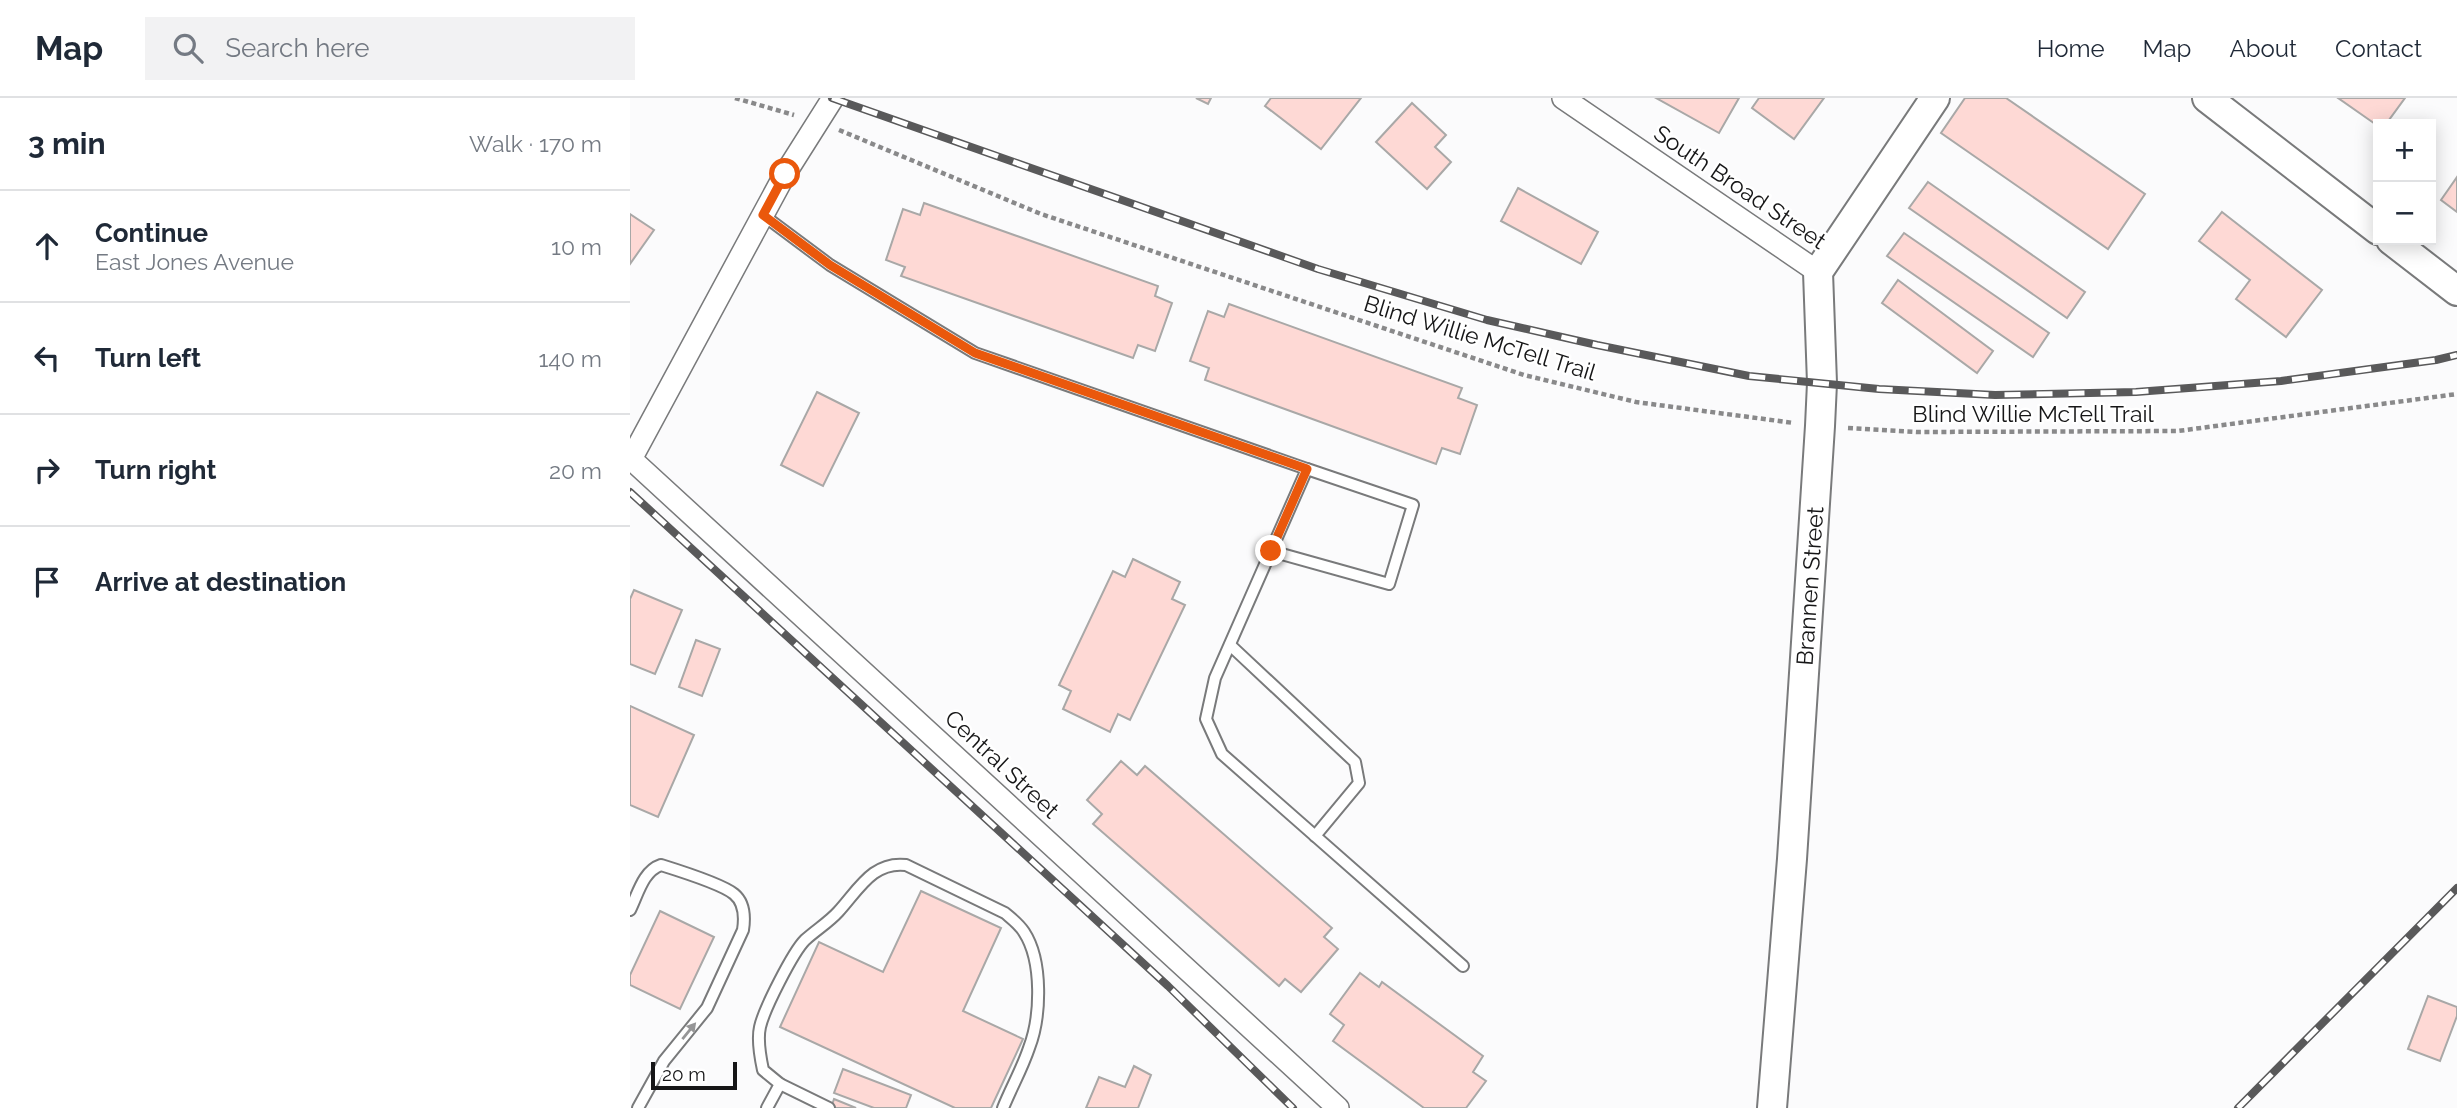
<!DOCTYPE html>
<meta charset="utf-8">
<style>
:root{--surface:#fff;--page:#f2f2f3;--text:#1f2937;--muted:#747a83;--line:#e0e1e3}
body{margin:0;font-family:Raleway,sans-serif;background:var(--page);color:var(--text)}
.controls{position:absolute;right:21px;top:21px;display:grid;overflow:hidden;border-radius:0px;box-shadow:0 4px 18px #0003}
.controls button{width:63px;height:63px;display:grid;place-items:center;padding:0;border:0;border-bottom:2px solid var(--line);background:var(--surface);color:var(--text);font:35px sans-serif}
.scale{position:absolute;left:21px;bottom:18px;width:86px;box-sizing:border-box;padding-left:7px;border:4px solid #161617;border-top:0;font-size:19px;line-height:24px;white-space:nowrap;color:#161617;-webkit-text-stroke:5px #fff;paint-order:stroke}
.stop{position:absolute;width:21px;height:21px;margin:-16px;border:5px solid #ea580c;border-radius:50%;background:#fff}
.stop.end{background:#ea580c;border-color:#fff;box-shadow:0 2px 7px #0008}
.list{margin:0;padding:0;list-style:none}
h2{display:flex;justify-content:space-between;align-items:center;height:91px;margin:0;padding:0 28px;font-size:30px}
h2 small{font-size:23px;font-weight:400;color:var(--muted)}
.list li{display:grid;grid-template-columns:46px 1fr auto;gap:21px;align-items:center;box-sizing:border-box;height:112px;padding:0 28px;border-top:2px solid var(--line)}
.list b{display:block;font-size:26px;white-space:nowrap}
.list p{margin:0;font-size:23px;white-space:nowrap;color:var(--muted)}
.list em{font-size:23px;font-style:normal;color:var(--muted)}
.icon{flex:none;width:38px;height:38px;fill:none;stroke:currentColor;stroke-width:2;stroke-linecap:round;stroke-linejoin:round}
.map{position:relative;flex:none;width:1827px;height:1010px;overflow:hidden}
header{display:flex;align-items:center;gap:42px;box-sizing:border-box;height:98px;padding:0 35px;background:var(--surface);border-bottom:2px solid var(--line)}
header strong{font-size:33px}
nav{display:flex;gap:38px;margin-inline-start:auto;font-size:24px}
.search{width:490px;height:63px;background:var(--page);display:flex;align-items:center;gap:18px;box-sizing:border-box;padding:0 24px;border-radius:0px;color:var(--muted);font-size:26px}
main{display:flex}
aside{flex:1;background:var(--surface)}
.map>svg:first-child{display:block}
</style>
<header>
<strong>Map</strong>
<div class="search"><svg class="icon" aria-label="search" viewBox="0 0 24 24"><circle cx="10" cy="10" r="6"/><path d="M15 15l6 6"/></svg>Search here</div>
<nav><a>Home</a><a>Map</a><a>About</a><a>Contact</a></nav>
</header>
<main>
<aside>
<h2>3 min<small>Walk · 170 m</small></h2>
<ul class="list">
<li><svg class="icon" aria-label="ahead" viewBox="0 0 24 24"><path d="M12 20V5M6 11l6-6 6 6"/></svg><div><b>Continue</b><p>East Jones Avenue</p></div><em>10 m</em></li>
<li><svg class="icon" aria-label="left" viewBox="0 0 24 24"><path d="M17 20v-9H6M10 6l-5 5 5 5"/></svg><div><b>Turn left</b></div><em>140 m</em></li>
<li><svg class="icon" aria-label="right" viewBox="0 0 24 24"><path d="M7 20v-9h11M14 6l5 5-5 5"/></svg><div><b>Turn right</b></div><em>20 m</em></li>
<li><svg class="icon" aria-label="arrive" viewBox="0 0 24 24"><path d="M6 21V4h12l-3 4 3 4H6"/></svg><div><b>Arrive at destination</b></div></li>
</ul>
</aside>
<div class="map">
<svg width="1827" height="1010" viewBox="0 0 1827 1010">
<rect width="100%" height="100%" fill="#fbfbfc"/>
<!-- building -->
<g fill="#fed9d5" stroke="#a9a8a7" stroke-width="2">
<polygon points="566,0 581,0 578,6"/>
<polygon points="641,0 731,0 691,51 635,8"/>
<polygon points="1026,0 1109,0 1089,35"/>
<polygon points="1129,0 1194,0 1164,41 1122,10"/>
<polygon points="1335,0 1376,0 1515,96 1478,151 1311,35"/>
<polygon points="1708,0 1775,0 1756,26 1748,28"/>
<polygon points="782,5 816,37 805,49 821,64 797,91 746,44"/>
<polygon points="1827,79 1827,114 1811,102"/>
<polygon points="1298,84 1455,194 1437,220 1279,110"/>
<polygon points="888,90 968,134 951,166 871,123"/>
<polygon points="294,105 528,188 525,198 542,205 525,253 508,247 503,260 271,178 275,169 256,162 273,111 290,117"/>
<polygon points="1592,114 1692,192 1656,239 1606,201 1620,182 1569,143"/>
<polygon points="0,116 24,132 0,166"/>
<polygon points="1274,135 1419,235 1403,259 1257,158"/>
<polygon points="1268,182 1363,253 1347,275 1252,205"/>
<polygon points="599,206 832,290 828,300 847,307 830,356 812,350 806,366 575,282 579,270 560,263 578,213 594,219"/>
<polygon points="187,294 229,315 193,388 151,367"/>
<polygon points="503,461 550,484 542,501 555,507 500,622 488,616 480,634 433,611 441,593 429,587 483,473 495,479"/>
<polygon points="4,492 52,512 25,576 0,566 0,501"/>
<polygon points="66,542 90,551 72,598 49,589"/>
<polygon points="0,608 64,637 28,719 0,707"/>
<polygon points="491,663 507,677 515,668 702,830 694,839 708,851 671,894 655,881 649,888 463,726 472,716 457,702"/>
<polygon points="291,793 371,830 333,913 393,941 361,1010 325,1010 150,929 189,844 253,874"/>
<polygon points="30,813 84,839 50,911 0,887 0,877"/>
<polygon points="730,875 749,889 752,884 853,958 843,974 856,983 836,1010 794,1010 703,943 714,927 700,916"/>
<polygon points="1798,898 1827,909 1827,918 1810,963 1778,951"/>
<polygon points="504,968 521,977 508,1010 456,1010 469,979 495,989"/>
<polygon points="213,971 281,997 276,1010 244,1010 204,995"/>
<polygon points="204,1001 226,1010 201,1010"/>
</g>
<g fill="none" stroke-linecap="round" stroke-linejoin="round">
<defs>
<g id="service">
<polyline points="133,117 200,167 345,255 677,371 585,580 576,621 592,656 833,868"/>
<polyline points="641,453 759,486 783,407 677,371"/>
<polyline points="600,547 725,664 729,685 685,738"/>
<path d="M0,812c8,-16 13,-39 31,-45 16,5 61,19 73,29 11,9 11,23 9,36l-36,78 -43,53 -26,47"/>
<polyline points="150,986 199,1010"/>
<path d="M137,1010l13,-24 -17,-14c-3,-14 -6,-30 -3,-43 4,-18 33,-75 45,-87 11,-10 24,-18 33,-28 21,-23 35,-51 68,-47l99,48c7,6 14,11 19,19 19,29 17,85 5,116 -7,21 -18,40 -26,60"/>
</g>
<g id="minor">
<polyline points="933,0 1188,174"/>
<polyline points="1,361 708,1010"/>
<polyline points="0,363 155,76 203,0"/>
</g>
<g id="tertiary">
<polyline points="1577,0 1748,132"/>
<polyline points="1761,142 1827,193"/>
<polyline points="1142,1010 1162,761 1190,328 1192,285 1188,174 1305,0"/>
</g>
</defs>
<!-- service casing -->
<use href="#service" stroke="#797a7b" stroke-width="14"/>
<!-- minor casing -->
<use href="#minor" stroke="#797a7b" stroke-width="24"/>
<!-- tertiary casing -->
<use href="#tertiary" stroke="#797a7b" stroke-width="32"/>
<!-- path -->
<g stroke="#89898a" stroke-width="4.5" stroke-dasharray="5 3.5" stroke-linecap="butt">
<polyline points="105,0 164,17"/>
<polyline points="209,32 411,116 894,277 1006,304 1164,325"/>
<polyline points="1218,330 1288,334 1548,333 1827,296"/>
</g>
<!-- service -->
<use href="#service" stroke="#fff" stroke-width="10"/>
<!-- minor -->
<use href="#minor" stroke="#fff" stroke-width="21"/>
<!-- tertiary -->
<use href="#tertiary" stroke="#fff" stroke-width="28"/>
<defs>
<g id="rail">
<polyline points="202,0 688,171 857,222 967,247 1119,278 1249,291 1365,297 1506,294 1651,283 1806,262 1827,257"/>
<polyline points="0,394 538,888 663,1010"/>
<polyline points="1608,1010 1827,790"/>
</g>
</defs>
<!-- rail casing -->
<use href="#rail" stroke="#59595a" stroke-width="8"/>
<!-- rail -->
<use href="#rail" stroke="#fff" stroke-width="5" stroke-dasharray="16" stroke-linecap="butt"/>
</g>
<!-- one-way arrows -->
<defs><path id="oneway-solid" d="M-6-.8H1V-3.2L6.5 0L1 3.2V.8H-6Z" transform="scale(1.75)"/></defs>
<use fill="#969697" href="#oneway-solid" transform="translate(59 933) rotate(-51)"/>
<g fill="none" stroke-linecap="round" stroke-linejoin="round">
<!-- route -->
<polyline stroke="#ea580c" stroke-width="9" points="155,76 133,117 200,167 345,255 677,371 641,453"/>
</g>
<g text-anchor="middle" stroke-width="5" stroke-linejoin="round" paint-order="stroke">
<!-- street labels -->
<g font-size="23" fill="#161617" stroke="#fff">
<text transform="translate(1110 89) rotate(34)" y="8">South Broad Street</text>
<text transform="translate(850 240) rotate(17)" y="8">Blind Willie McTell Trail</text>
<text x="1403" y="324">Blind Willie McTell Trail</text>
<text transform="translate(1180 488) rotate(-86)" y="8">Brannen Street</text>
<text transform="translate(372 666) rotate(43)" y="8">Central Street</text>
</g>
</g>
</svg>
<div class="controls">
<button>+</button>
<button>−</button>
</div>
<div class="scale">20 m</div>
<div class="stop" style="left:155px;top:76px"></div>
<div class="stop end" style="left:641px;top:453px"></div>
</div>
</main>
